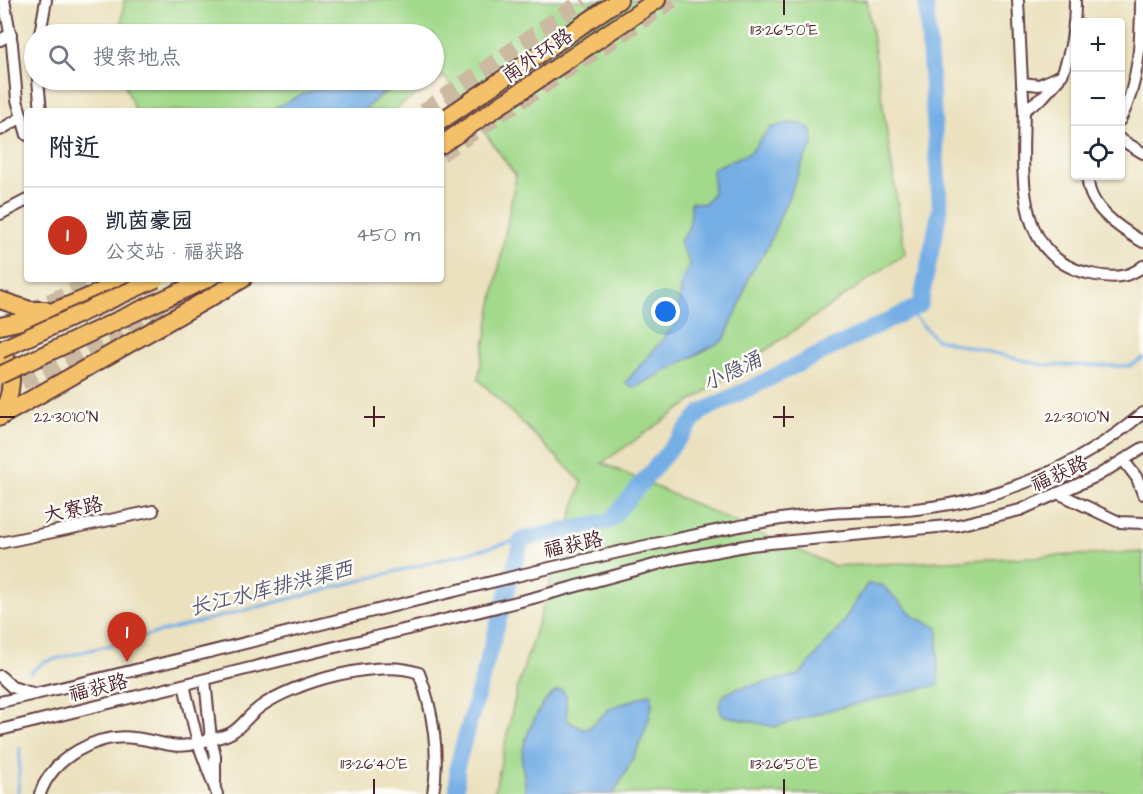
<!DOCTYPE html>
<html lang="zh">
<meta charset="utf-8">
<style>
:root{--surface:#fff;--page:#f2f2f3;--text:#1f2937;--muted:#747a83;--line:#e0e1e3;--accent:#c8321e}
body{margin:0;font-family:"Architects Daughter","LXGW WenKai TC",sans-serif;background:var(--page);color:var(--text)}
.controls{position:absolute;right:18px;top:18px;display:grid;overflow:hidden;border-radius:6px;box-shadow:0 2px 4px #0004}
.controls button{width:54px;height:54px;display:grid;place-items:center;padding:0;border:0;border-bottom:2px solid var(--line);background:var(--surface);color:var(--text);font:30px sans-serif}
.you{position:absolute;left:666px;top:312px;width:21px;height:21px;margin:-15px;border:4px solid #fff;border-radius:50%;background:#1a73e8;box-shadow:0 0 0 9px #1a73e833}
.badge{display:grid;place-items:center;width:39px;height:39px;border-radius:50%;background:var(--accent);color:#fff;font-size:20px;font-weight:700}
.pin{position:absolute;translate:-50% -50px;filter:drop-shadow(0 2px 3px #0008)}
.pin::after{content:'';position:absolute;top:32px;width:21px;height:18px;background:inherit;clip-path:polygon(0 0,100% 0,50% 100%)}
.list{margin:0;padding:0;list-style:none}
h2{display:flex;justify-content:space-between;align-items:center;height:78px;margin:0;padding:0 24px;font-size:26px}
h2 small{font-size:20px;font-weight:400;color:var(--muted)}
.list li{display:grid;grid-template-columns:39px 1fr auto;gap:18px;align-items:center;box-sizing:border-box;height:96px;padding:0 24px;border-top:2px solid var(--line)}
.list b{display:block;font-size:22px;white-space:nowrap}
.list p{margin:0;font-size:20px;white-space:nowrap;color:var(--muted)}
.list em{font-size:20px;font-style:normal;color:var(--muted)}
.icon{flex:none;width:33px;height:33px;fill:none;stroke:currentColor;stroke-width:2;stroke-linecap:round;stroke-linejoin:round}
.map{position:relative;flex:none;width:1143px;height:794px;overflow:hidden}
.search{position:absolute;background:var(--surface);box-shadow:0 2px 4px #0004;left:24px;top:24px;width:420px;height:66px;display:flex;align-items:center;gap:15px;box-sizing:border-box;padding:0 21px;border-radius:33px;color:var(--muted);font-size:22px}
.panel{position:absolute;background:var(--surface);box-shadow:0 2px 4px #0004;left:24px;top:108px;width:420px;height:174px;border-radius:6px}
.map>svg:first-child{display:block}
</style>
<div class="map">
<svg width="1143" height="794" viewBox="0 0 1143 794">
<rect width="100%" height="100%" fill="#fdfcf7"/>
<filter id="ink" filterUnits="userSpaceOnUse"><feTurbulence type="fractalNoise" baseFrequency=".0167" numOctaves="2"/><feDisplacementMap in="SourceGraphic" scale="12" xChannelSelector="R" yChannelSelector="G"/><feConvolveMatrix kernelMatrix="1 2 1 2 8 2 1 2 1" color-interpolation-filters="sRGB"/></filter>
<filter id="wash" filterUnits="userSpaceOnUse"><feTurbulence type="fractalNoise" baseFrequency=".008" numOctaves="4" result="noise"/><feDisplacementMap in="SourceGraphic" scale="24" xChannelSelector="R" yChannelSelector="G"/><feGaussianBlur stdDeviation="1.35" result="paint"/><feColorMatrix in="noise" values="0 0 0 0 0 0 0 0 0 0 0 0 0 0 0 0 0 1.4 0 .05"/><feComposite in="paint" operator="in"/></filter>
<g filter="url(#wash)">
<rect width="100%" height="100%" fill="#ebe1be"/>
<!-- green -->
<polygon fill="#a2d98b" stroke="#767c5b" stroke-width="1.5" points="124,0 867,0 905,254 602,463 834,566 1143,552 1143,794 494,794 517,689 582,482 478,379 516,176 444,76 392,111 135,111 123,80 434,80 434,34 121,34"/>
<!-- water -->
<g fill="#75aee5" stroke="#606688" stroke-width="1.5">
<path d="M367,80h42l-31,17 -15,14h-93c29,-18 64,-29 97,-31z"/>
<path d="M787,123l15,1 10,7 1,14 -8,12 -37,89 -19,30 -9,28 -16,36 -90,48 -9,-5 51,-59 6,-44 8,-16 -11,-22c12,-12 12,-24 12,-40l14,2 8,-11v-25l37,-15 20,-25z"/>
<polygon points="867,584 882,585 915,617 938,628 938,685 830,710 775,727 722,715 719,704 724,695 735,689 799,675 839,628"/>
<path d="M558,690l5,1 3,4 1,25 15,9 7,-1 20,-19 42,-16c7,21 -25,81 -38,101h-88c2,-13 -3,-21 -3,-33 -1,-20 19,-62 36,-71z"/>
</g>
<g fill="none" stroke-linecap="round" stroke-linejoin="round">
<!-- stream -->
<g stroke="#75aee5" stroke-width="3">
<polyline points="909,311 936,339 1042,365 1130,366 1143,358"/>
<polyline points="30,673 44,662 522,539"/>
<polyline points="18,794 20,748"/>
</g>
<!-- river -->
<polyline stroke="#75aee5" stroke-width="16" points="457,794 457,766 522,539 610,521 701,412 920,305 940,209 926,0"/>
</g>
</g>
<g filter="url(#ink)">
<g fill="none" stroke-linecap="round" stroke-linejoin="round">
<!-- highway-tunnel -->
<g stroke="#cbbaa1" stroke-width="16" stroke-dasharray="16 8" stroke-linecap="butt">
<polyline points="424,111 584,0"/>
<polyline points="441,154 673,0"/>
<polyline points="27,311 101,279"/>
<polyline points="0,392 77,357 224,279"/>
</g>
<defs>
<g id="minor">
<polyline points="4,0 12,44 17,100 27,135"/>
<path d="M1018,0l4,83 17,2 23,-10c10,-26 13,-48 13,-75"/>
<polyline points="40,34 46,0"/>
<polyline points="0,40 11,34"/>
<polyline points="38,80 41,111"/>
<polyline points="1022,83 1024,110 1043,97 1059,79"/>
<path d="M1024,110c-1,62 -11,148 67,164 19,4 37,5 52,-8"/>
<path d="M1120,120c19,-36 21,-80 21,-120"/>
<polyline points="0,130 22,117"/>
<polyline points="1120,139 1143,153"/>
<path d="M1088,176c-2,30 31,52 55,66"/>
<polyline points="0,214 27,200"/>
<polyline points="1124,461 1137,478 1143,494"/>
<polyline points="1058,493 1119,522 1143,523"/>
<polyline points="0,543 153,511"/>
<polyline points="0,676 12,687 32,693"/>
<polyline points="184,685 198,743 211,739 205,680"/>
<path d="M0,702c217,-49 432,-109 650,-157 60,-13 120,-27 182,-32 28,-2 56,-1 84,-4 83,-9 163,-42 227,-96"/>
<polyline points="0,730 533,598 676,559 750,545 958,525 1020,510 1097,476 1143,448"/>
<path d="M215,784v-28l-4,-17c30,-5 28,-16 49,-32 34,-25 119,-49 159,-34 14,36 21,82 14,121"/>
<path d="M40,794c12,-36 57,-61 94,-56 24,2 40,13 64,5l19,51"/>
</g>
<g id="highway">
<polyline points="441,121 619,0"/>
<polyline points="441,145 657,0"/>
<polyline points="0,300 30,310 45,310"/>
<path d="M0,326c45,-9 86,-27 128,-47"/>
<path d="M0,349c17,20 12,47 0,68"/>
<polyline points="0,417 243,279"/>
</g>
</defs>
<!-- minor casing -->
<use href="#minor" stroke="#623c41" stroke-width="14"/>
<!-- highway casing -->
<use href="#highway" stroke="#623c41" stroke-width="20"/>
<!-- minor -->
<use href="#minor" stroke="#fff" stroke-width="10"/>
<!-- highway -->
<use href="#highway" stroke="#f4c16a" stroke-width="16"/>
<defs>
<g id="highway-bridge">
<polyline points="0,350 156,279"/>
<polyline points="0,375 207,279"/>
</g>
</defs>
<!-- highway-bridge casing -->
<use href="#highway-bridge" stroke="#623c41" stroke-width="20" stroke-linecap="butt"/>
<!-- highway-bridge -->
<use href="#highway-bridge" stroke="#f4c16a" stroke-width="16"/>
</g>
</g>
<!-- ticks -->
<path fill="none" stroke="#4a1f2b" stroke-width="2" d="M784,0v15M374,406v21M784,406v21M0,417h15M364,417h21M773,417h21M1128,417h15M374,779v15M784,779v15"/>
<g text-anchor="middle" stroke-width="5" stroke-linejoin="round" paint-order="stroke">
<!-- street labels -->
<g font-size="20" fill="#4a1f2b" stroke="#fdfcf7">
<text transform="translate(537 55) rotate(-34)" y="7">南外环路</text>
<text transform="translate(1059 473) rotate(-24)" y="7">福获路</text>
<text transform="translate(73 509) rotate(-12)" y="7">大寮路</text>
<text transform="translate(573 544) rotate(-12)" y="7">福获路</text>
<text transform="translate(98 687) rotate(-14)" y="7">福获路</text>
</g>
<!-- water labels -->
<g font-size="21" font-style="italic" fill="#5b5875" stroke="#fdfcf7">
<text transform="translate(732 371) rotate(-26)" y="7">小隐涌</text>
<text transform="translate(271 588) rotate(-14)" y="7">长江水库排洪渠西</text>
</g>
</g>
<g font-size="15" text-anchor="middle" fill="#4a1f2b" stroke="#fdfcf7" stroke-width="5" stroke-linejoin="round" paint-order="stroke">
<text x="784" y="35">113°26'50"E</text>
<text x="66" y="422">22°30'10"N</text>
<text x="1077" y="422">22°30'10"N</text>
<text x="374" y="769">113°26'40"E</text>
<text x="784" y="769">113°26'50"E</text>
</g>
</svg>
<div class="controls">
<button>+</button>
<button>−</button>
<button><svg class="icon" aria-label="locate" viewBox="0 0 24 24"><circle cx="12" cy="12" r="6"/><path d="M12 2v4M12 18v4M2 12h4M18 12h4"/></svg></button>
</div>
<div class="you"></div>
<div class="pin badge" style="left:127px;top:662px">1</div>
<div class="search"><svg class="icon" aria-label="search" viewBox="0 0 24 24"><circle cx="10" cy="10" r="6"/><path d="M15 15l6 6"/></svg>搜索地点</div>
<section class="panel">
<h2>附近<small></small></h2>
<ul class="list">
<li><span class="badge">1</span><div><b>凯茵豪园</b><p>公交站 · 福获路</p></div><em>450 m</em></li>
</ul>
</section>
</div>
